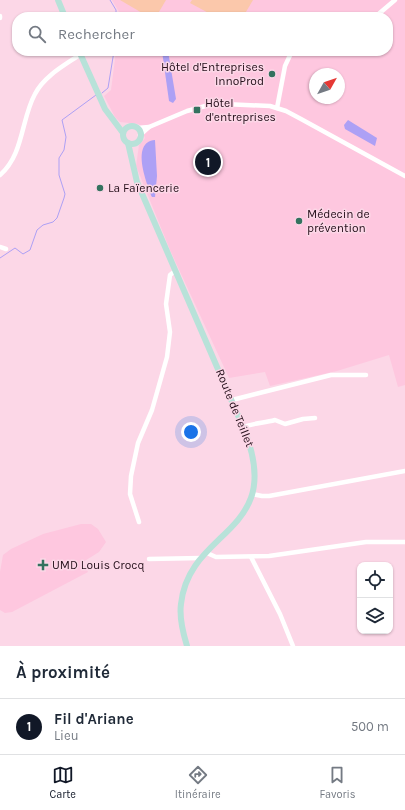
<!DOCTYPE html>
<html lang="fr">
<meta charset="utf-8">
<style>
:root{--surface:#fff;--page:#f6f6f7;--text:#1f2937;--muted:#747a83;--line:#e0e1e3;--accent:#111827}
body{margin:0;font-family:Karla,sans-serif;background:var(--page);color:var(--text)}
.controls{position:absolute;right:12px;bottom:12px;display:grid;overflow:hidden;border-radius:8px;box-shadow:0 1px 3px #0004}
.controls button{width:36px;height:36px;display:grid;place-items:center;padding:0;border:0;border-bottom:1px solid var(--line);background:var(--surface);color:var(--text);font:20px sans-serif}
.compass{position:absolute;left:309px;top:68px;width:36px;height:36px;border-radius:50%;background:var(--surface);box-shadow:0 1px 3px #0004;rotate:50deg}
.you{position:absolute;left:191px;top:432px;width:14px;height:14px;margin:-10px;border:3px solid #fff;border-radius:50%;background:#1a73e8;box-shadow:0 0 0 6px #1a73e833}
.badge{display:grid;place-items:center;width:26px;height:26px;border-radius:50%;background:var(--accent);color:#fff;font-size:13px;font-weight:700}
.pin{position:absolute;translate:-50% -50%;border:2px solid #fff;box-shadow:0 1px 4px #0006}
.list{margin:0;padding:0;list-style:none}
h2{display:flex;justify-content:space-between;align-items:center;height:52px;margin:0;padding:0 16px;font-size:17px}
h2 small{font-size:13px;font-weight:400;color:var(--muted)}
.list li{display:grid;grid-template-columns:26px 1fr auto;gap:12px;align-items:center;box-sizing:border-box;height:56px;padding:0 16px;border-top:1px solid var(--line)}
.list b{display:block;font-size:15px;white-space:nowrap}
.list p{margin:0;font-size:13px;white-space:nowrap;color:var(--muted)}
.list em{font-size:13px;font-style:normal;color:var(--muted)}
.icon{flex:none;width:22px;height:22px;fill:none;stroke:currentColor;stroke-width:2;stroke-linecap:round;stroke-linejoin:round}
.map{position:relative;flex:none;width:405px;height:646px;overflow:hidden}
.search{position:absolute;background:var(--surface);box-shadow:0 1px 3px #0004;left:12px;right:12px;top:12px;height:44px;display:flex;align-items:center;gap:10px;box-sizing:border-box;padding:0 14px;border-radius:16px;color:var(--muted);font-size:15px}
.sheet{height:108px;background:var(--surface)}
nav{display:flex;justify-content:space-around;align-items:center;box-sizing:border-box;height:56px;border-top:1px solid var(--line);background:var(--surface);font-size:11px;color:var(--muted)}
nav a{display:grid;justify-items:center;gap:2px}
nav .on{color:var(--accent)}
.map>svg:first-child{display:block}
</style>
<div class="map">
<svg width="405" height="646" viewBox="0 0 405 646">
<rect width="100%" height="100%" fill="#fcd7e7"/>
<!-- built -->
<g fill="#fec7df" fill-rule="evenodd">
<path d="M112,0h293v385l-7,2 -9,-32 -52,16 -67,15 -5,-14 -36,6 -59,-128 -34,-84 3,-21 6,-7 -6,-14 -19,-2 -5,-5 -11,-21 7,-6 5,-39h173l-3,5 5,2 4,-7h93v-34h-266zM315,74h24v24h-24z"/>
<polygon points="81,524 91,524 98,529 106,542 99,552 83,562 88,572 12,612 5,613 0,610 0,572 3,555 11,549 43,534"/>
</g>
<!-- green -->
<g fill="#fbc8ab">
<polygon points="120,0 166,0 156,17 149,17"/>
<polygon points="192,0 253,0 243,17 216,17 190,3"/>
</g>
<!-- water -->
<g fill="#ada0f5">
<polygon points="162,51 168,51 176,99 173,103 169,101"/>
<polygon points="348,120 377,138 375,146 345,129 344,125"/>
<path d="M155,140l2,36 -2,21h-3c-5,-13 -22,-55 3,-57z"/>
</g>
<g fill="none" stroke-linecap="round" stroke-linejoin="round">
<!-- stream -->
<g stroke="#ada0f5" stroke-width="1">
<polyline points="110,0 116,10 116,17"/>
<polyline points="102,93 108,88 114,51"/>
<polyline points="0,258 15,248 23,254 30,250 37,230 43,225 53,222 57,218 64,198 65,194 59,175 59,158 64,150 66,137 62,120 96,95"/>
</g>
<!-- street -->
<g stroke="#fff" stroke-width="4.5">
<polyline points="0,16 0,18"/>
<polyline points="375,17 395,0"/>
<polyline points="277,108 285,66 292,51"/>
<polyline points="137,128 149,127"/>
<polyline points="140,135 149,127 187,111 209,105 224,104 270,106 286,111 301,119 405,176"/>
<path d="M0,175c24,-21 21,-56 35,-81 9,-18 30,-29 46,-40"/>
<polyline points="0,247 6,249"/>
<polyline points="232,400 331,375 366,375"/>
<path d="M243,427c11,-4 21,-4 32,-7l10,4 18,-5 12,-1"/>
<polyline points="252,494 262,496 269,496 405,471"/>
<polyline points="139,522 130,494 131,476 138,443 152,410 167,357 170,332 166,304 170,275 175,271"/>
<polyline points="207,553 216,557 269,556 366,542 405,542"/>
<polyline points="251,557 280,614 293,646"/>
<polyline points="149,559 201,558"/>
</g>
<!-- secondary -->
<g stroke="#b8e2d9" stroke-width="6">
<polyline points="58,0 65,17"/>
<polyline points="79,51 105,109 123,133"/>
<circle cx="132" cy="135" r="9"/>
<path d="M128,143l9,39 106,245c45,107 -54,100 -62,177 -2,14 2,29 6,42"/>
</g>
</g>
<!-- markers -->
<g fill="#34725f" stroke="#fcd7e7" stroke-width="1.5">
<circle cx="272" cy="74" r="4"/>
<rect x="193" y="106" width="8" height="8" rx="2"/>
<circle cx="100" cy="188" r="4"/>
<circle cx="299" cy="221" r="4"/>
<path d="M41 559h4v4h4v4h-4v4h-4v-4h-4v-4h4z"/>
</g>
<g text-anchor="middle" stroke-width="3" stroke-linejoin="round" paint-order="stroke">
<!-- poi labels -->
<g font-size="12" fill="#240f1a" stroke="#fcd7e7" text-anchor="start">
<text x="264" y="71" text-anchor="end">Hôtel d'Entreprises<tspan x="264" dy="14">InnoProd</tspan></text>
<text x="205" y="107">Hôtel<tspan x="205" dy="14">d'entreprises</tspan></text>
<text x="108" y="192">La Faïencerie</text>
<text x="307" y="218">Médecin de<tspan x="307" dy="14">prévention</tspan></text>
<text x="52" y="569">UMD Louis Crocq</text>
</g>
<!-- street labels -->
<g font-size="12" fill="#240f1a" stroke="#fcd7e7">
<text transform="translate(235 408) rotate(68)" y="4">Route de Teillet</text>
</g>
</g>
</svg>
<div class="controls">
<button><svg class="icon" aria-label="locate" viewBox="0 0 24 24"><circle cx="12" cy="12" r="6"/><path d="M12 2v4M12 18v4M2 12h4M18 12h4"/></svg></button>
<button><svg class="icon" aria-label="layers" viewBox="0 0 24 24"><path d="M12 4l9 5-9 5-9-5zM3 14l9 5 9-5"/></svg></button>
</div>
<svg class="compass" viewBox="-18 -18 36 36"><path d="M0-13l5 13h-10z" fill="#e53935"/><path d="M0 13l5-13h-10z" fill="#747a83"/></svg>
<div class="you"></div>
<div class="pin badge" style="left:208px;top:162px">1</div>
<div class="search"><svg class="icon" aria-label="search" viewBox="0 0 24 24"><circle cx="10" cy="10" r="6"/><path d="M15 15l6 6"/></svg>Rechercher</div>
</div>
<section class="sheet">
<h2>À proximité<small></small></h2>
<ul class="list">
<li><span class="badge">1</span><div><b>Fil d'Ariane</b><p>Lieu</p></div><em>500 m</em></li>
</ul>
</section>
<nav>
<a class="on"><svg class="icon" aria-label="map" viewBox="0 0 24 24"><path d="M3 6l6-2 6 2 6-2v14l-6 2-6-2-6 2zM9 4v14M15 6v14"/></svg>Carte</a>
<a><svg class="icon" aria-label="directions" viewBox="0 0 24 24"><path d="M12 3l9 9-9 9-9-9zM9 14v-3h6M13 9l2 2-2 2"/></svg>Itinéraire</a>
<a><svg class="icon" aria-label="saved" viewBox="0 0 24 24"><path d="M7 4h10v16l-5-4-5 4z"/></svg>Favoris</a>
</nav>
